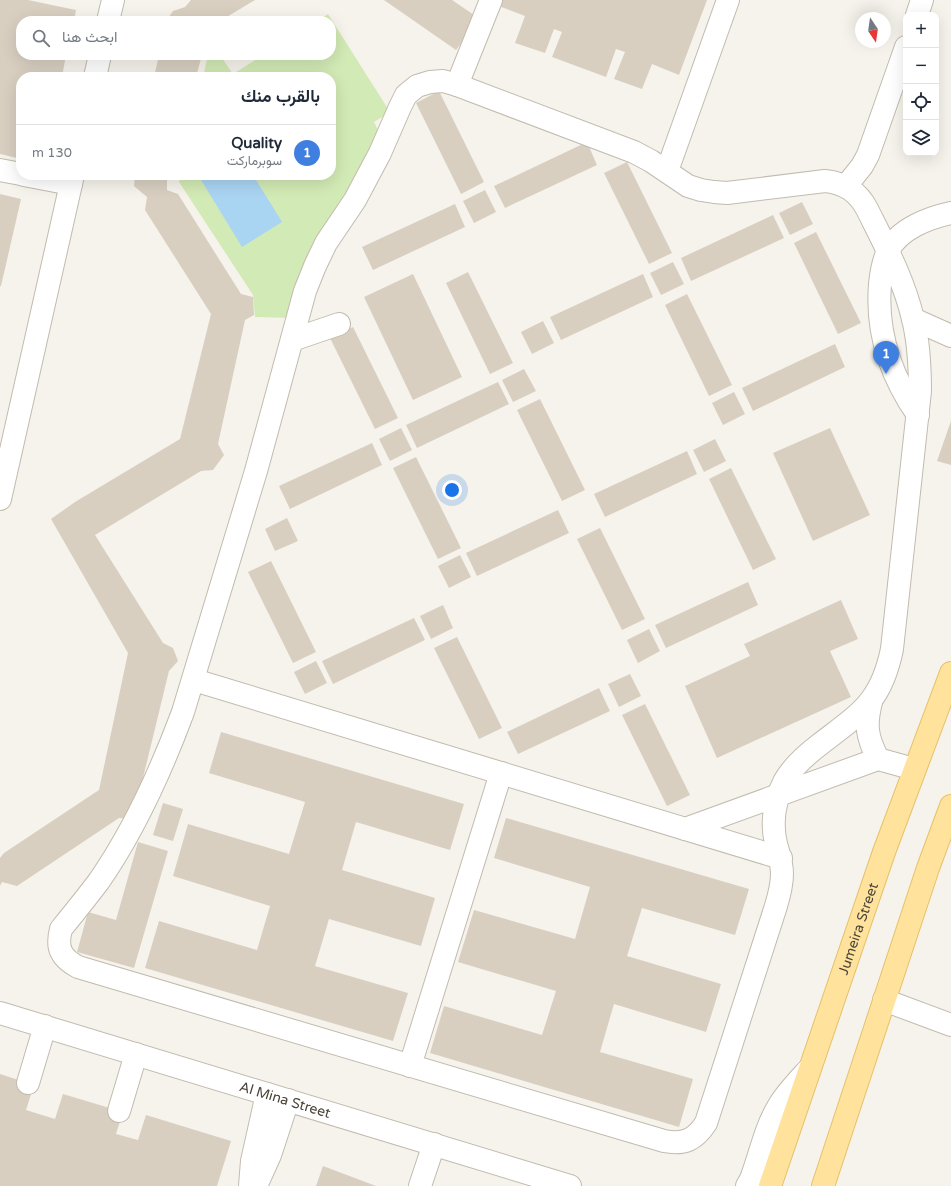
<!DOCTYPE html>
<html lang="ar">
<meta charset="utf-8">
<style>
:root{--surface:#fff;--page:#f2f2f3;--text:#1f2937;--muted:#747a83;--line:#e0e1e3;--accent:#fc3f1d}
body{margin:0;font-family:"Varela Round",Vazirmatn,sans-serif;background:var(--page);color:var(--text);direction:rtl}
.controls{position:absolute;right:12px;top:12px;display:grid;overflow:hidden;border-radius:8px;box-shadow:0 4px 16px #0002}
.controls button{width:36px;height:36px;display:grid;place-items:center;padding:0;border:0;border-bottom:1px solid var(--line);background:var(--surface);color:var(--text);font:20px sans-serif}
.compass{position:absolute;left:855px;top:12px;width:36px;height:36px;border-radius:50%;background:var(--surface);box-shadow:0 4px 16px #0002;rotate:167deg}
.you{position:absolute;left:452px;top:490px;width:14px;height:14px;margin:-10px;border:3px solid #fff;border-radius:50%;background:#1a73e8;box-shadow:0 0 0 6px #1a73e833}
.badge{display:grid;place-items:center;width:26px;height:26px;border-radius:50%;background:var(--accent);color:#fff;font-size:13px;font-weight:700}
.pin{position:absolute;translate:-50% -33px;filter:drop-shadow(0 1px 2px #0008)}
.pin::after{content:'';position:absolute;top:21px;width:14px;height:12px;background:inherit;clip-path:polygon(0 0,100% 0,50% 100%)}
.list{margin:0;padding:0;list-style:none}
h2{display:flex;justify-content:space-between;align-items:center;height:52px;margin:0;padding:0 16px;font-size:17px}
h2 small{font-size:13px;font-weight:400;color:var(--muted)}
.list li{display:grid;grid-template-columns:26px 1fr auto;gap:12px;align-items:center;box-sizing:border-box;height:56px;padding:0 16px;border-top:1px solid var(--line)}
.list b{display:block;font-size:15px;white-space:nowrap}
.list p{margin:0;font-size:13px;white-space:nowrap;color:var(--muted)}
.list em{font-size:13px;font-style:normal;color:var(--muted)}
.icon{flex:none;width:22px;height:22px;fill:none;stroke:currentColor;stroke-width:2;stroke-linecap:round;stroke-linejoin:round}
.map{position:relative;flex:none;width:951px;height:1186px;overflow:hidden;direction:ltr}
.search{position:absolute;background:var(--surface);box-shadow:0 4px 16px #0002;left:16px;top:16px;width:320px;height:44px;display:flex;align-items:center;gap:10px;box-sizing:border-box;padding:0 14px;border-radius:16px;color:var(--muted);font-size:15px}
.panel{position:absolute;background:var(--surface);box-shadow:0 4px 16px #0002;left:16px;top:72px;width:320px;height:108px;border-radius:16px;direction:rtl}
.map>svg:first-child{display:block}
</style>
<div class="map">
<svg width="951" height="1186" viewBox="0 0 951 1186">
<rect width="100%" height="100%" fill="#f6f3ec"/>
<!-- green -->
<polygon fill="#d2eab5" points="328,14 390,112 374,122 382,138 359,168 336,210 294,318 255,317 253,295 179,182 181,175 331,175 331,77 203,77 208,55 220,55 233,74 263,55 331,55 331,21 317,21"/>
<!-- water -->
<polygon fill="#a9d4f2" points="198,175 253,175 282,222 242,247"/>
<!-- building -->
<g fill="#d8cfc1">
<polygon points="0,0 28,0 76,10 74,21 21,21 21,55 66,55 62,77 21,77 21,159 0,154"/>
<polygon points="191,0 255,0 220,21 166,21 173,11 185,7"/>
<polygon points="384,0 452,0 477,17 469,44 462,42 456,50"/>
<polygon points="498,0 707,0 679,75 652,64 642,89 614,79 625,52 616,49 606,77 552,57 562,32 554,29 545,53 515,43 525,16 496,5"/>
<polygon points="159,55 202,55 196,77 154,77"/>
<polygon points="439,91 484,182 461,194 416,103"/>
<polygon points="587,142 597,165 505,208 494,186"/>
<polygon points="627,162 672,253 649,264 604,173"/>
<polygon points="135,175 167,175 167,190 178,194 241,294 253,297 254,315 245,320 218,444 224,455 213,470 201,471 95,535 163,643 173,648 178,661 169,671 133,819 119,818 17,886 2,882 0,886 0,858 4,853 99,790 128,653 51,519 75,502 180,439 211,314 145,210 147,197 134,186"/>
<polygon points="485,190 496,212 474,223 463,201"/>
<polygon points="0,194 21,199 1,286 0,286"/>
<polygon points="802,202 813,224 790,235 779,213"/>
<polygon points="455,204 465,227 373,270 362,247"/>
<polygon points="773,215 784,238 691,281 681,258"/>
<polygon points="816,232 861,323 838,334 794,243"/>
<polygon points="673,262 684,284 661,295 650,273"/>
<polygon points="468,272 513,363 490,374 446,283"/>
<polygon points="413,274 462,377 413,400 364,297"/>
<polygon points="643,274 653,297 561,340 550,317"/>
<polygon points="687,294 732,385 709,396 665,305"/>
<polygon points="543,321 554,343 532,354 521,332"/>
<polygon points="353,327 398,418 375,429 330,338"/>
<polygon points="835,344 845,367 753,411 742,388"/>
<polygon points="524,369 536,391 513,402 502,380"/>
<polygon points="498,382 509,404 417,448 406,425"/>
<polygon points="734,392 745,414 723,425 712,403"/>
<polygon points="540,399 585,490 562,501 517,410"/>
<polygon points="951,421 951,465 937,461"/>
<polygon points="401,428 412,450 390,461 379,439"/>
<polygon points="830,428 870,515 813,541 773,453"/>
<polygon points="715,439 726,461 704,472 693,450"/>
<polygon points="372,443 382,465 290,509 279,486"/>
<polygon points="687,451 697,474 605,517 594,494"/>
<polygon points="416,457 461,548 438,559 393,468"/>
<polygon points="731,468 776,559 753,570 709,479"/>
<polygon points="558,510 569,533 477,576 466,553"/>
<polygon points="287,518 298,541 275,551 265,529"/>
<polygon points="600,528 645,619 622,630 577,539"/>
<polygon points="460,555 471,577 449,588 438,566"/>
<polygon points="271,561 316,652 293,663 248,572"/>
<polygon points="748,582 758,605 666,648 655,625"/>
<polygon points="841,600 858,639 830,651 851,697 717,758 685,686 750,656 744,644"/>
<polygon points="443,605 453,628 431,639 420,616"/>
<polygon points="414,618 425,640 333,684 322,661"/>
<polygon points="649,629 660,651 638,663 627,640"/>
<polygon points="457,637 502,728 479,739 434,648"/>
<polygon points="316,661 327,683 305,694 294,672"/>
<polygon points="630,674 641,696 619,707 608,684"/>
<polygon points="599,688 610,711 518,754 507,732"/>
<polygon points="645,704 690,795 667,806 622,715"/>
<polygon points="221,732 464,804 450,850 356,822 342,870 435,898 421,946 329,919 315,966 408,993 393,1041 145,968 159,921 257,950 270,906 173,876 188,824 289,854 305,802 209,773"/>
<polygon points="163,803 183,809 173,841 153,835"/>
<polygon points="506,818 749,889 735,935 642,908 627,956 721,984 706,1032 614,1004 600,1052 693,1079 679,1127 430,1053 444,1006 542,1035 556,991 458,962 474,910 575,939 590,887 494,858"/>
<polygon points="138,842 168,851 134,968 77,952 88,912 116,920"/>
<polygon points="0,1074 34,1085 26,1110 55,1119 63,1094 123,1112 116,1134 138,1140 146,1115 231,1141 217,1186 0,1186"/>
<polygon points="323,1166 376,1186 316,1186"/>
</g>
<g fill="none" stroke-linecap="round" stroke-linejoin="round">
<defs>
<g id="minor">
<polyline points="917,15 922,0"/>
<polyline points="108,21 113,0"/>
<polyline points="95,77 100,55"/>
<path d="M443,81l14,4 177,67 17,9 37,25 13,4 13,2 13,1 98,-12c20,2 33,11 42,28 18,36 37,71 46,110 6,24 7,48 7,72l-28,258c-11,54 -32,64 -73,96 -13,10 -27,22 -35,37 -10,20 -13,40 -8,62 3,10 6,19 6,30 0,11 -3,22 -6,32l-70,217c-11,17 -22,22 -42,18l-586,-174c-17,-9 -22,-19 -17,-38 13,-16 26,-32 38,-48 36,-52 62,-110 84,-169l73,-241 49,-180 10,-25 11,-23 29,-43 25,-47 20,-46 6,-12 11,-9 13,-4z"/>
<polyline points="457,85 491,0"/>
<polyline points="0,170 21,174"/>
<polyline points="667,171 728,0"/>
<polyline points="24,175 71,184"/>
<polyline points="846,186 862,166 868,155 906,47"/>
<polyline points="913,319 951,336"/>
<polyline points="292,340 339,324"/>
<path d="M918,415c-28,-40 -42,-82 -38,-131 1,-10 3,-23 8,-33 11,-22 40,-33 63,-38"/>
<polyline points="0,499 73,175"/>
<polyline points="194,680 781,858"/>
<path d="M871,702c-6,24 -4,35 7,57"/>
<polyline points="685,829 878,759 914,769"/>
<polyline points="884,1000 951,1025"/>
<path id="s1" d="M0,1013l570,173"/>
<polyline points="410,1066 501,773"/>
<polyline points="28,1083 45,1026"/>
<polyline points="119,1111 136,1054"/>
<polyline points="250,1186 252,1161 267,1094"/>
<polyline points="256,1186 270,1155 288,1100"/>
<polyline points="420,1186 434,1144"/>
<path d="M747,1186l4,-7c9,-24 14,-50 27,-72 8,-14 20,-26 31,-38"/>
</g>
<g id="major">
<path id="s2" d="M770,1186l114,-334 67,-179"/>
<polyline points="823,1186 928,868 951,806"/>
</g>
</defs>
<!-- minor casing -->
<use href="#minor" stroke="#c2bbae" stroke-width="24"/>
<!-- major casing -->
<use href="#major" stroke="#e6c16a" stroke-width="24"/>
<!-- minor -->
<use href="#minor" stroke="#fff" stroke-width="22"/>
<!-- major -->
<use href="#major" stroke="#ffe39c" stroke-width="22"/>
</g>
<g text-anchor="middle" stroke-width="3" stroke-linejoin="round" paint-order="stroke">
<!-- street labels -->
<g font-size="14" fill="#4b4439" stroke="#fff">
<text dy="5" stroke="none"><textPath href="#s2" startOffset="272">Jumeira Street</textPath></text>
<text dy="5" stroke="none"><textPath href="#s1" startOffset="298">Al Mina Street</textPath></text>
</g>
</g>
</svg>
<div class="controls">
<button>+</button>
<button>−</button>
<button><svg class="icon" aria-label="locate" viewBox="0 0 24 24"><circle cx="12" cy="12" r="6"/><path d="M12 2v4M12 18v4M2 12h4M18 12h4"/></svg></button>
<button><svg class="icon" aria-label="layers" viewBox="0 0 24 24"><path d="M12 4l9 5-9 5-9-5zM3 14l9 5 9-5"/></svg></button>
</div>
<svg class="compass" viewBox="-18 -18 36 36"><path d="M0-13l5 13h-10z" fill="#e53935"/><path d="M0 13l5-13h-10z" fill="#747a83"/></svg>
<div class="you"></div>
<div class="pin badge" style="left:886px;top:374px;background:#3f7fe0">1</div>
<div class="search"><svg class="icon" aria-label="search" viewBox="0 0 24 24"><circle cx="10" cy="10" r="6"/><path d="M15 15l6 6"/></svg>ابحث هنا</div>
<section class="panel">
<h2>بالقرب منك<small></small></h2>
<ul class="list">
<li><span class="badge" style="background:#3f7fe0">1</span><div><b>Quality</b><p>سوبرماركت</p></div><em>130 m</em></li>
</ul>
</section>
</div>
